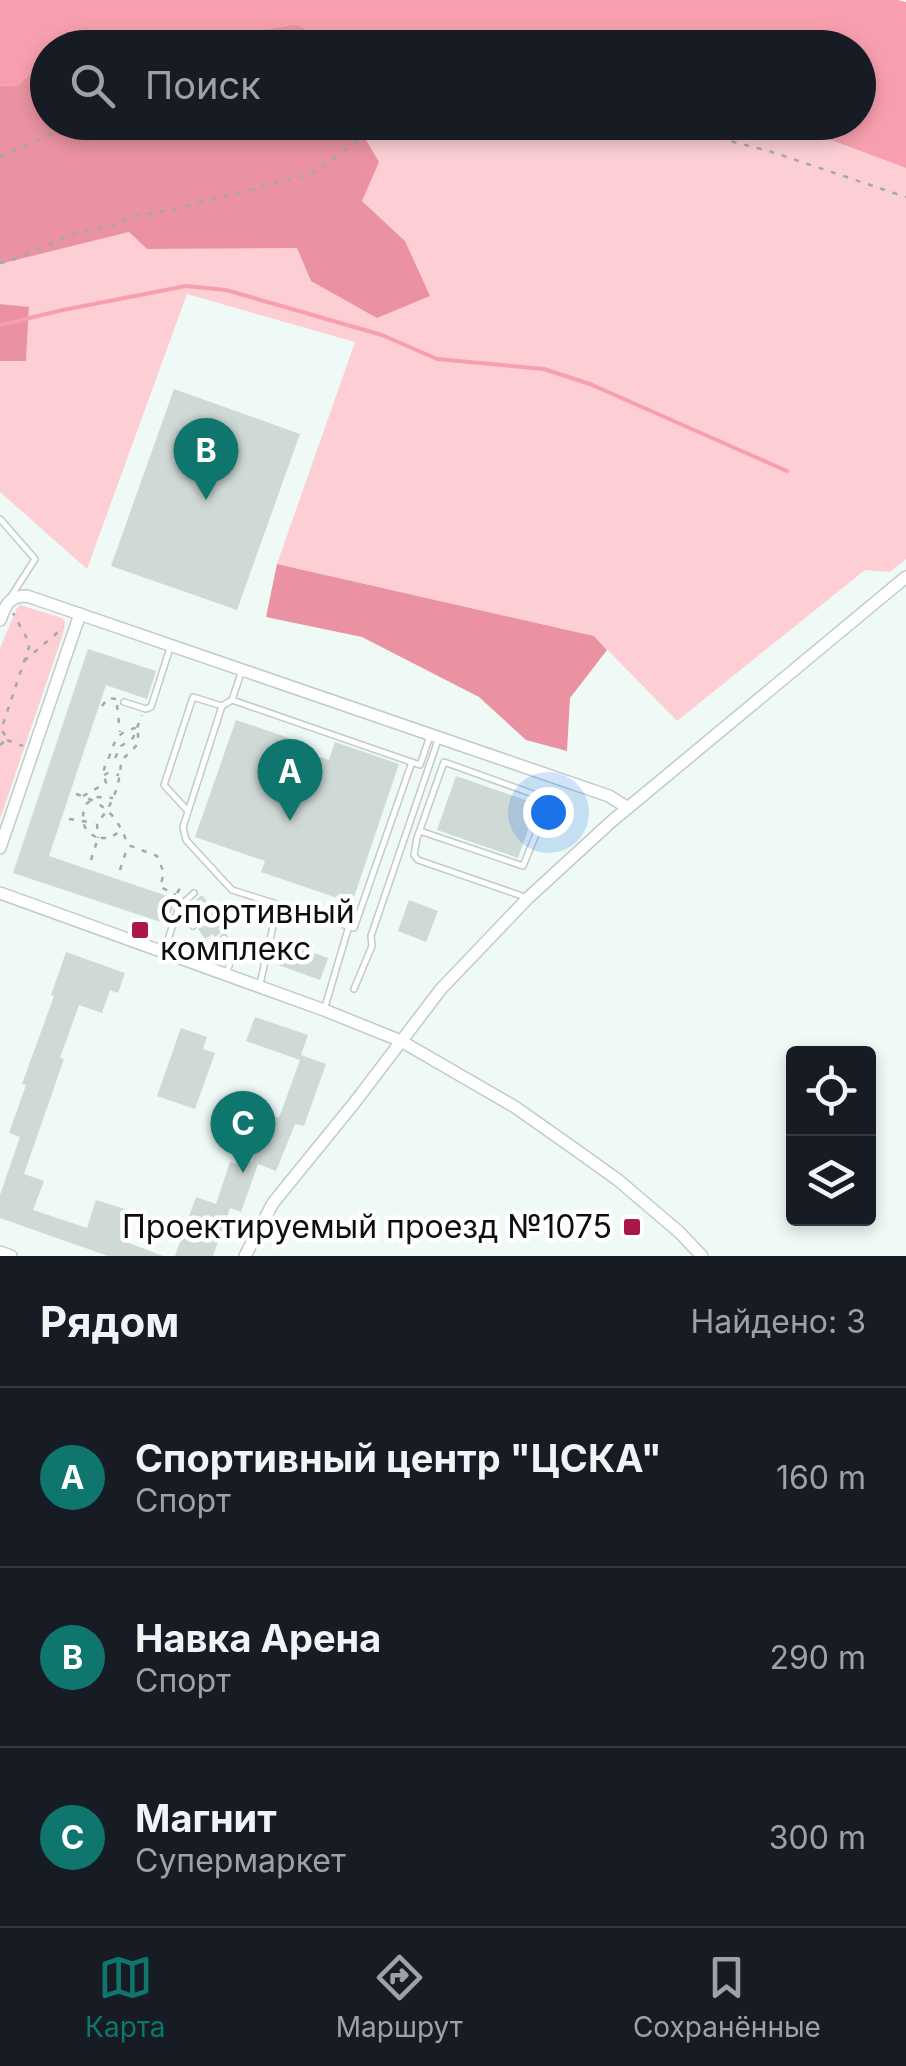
<!DOCTYPE html>
<html lang="ru">
<meta charset="utf-8">
<style>
:root{--surface:#171b24;--page:#242831;--text:#f1f3f6;--muted:#9ea1a6;--line:#363941;--accent:#0f766e}
body{margin:0;font-family:Inter,sans-serif;background:var(--page);color:var(--text)}
.controls{position:absolute;right:30px;bottom:30px;display:grid;overflow:hidden;border-radius:10px;box-shadow:0 5px 15px #0003}
.controls button{width:90px;height:90px;display:grid;place-items:center;padding:0;border:0;border-bottom:2px solid var(--line);background:var(--surface);color:var(--text);font:50px sans-serif}
.you{position:absolute;left:548px;top:812px;width:35px;height:35px;margin:-25px;border:8px solid #fff;border-radius:50%;background:#1a73e8;box-shadow:0 0 0 15px #1a73e833}
.badge{display:grid;place-items:center;width:65px;height:65px;border-radius:50%;background:var(--accent);color:#fff;font-size:32px;font-weight:700}
.pin{position:absolute;translate:-50% -82px;filter:drop-shadow(0 2px 5px #0008)}
.pin::after{content:'';position:absolute;top:52px;width:35px;height:30px;background:inherit;clip-path:polygon(0 0,100% 0,50% 100%)}
.list{margin:0;padding:0;list-style:none}
h2{display:flex;justify-content:space-between;align-items:center;height:130px;margin:0;padding:0 40px;font-size:42px}
h2 small{font-size:32px;font-weight:400;color:var(--muted)}
.list li{display:grid;grid-template-columns:65px 1fr auto;gap:30px;align-items:center;box-sizing:border-box;height:180px;padding:0 40px;border-top:2px solid var(--line)}
.list b{display:block;font-size:38px;white-space:nowrap}
.list p{margin:0;font-size:32px;white-space:nowrap;color:var(--muted)}
.list em{font-size:32px;font-style:normal;color:var(--muted)}
.icon{flex:none;width:55px;height:55px;fill:none;stroke:currentColor;stroke-width:2;stroke-linecap:round;stroke-linejoin:round}
.map{position:relative;flex:none;width:906px;height:1256px;overflow:hidden}
.search{position:absolute;background:var(--surface);box-shadow:0 5px 15px #0003;left:30px;right:30px;top:30px;height:110px;display:flex;align-items:center;gap:25px;box-sizing:border-box;padding:0 35px;border-radius:55px;color:var(--muted);font-size:38px}
.sheet{height:670px;background:var(--surface)}
nav{display:flex;justify-content:space-around;align-items:center;box-sizing:border-box;height:140px;border-top:2px solid var(--line);background:var(--surface);font-size:28px;color:var(--muted)}
nav a{display:grid;justify-items:center;gap:5px}
nav .on{color:var(--accent)}
.map>svg:first-child{display:block}
</style>
<div class="map">
<svg width="906" height="1256" viewBox="0 0 906 1256">
<rect width="100%" height="100%" fill="#eff9f6"/>
<!-- green -->
<g fill="#fdcfd5">
<polygon points="315,34 414,38 433,47 316,47"/>
<polygon points="351,123 785,123 906,168 906,559 890,572 865,570 677,721 594,636 277,564 355,342 187,294 87,569 0,492 0,361 26,361 29,308 0,304 0,264 129,232 147,249 297,247 405,241 362,201 359,128"/>
<polygon points="20,605 62,618 65,621 63,634 0,819 0,648 17,608"/>
</g>
<!-- forest -->
<g fill="#ea92a2">
<polygon points="296,24 315,34 316,47 136,48 139,41 150,40 155,46 187,39 223,37 232,32 245,33 259,39 267,29"/>
<polygon points="47,58 48,122 351,123 359,128 379,162 362,201 405,241 430,296 377,318 311,281 297,248 147,249 129,232 0,264 0,86 18,85"/>
<polygon points="0,304 29,307 26,361 0,361"/>
<polygon points="277,564 594,636 607,650 570,698 567,751 526,740 479,697 362,637 266,617"/>
</g>
<!-- water -->
<polygon fill="#f79fae" points="0,0 898,0 906,2 906,168 785,123 858,122 858,48 433,48 414,38 315,34 296,24 267,29 259,39 245,33 232,32 223,37 187,39 155,46 150,40 139,41 136,47 48,48 47,58 18,85 0,86"/>
<g fill="none" stroke-linecap="round" stroke-linejoin="round">
<!-- stream -->
<polyline stroke="#f79fae" stroke-width="4" points="0,325 63,310 186,286 226,290 382,335 437,359 544,369 590,384 787,471"/>
</g>
<!-- building -->
<g fill="#cfd9d6">
<polygon points="174,389 300,434 237,610 111,566"/>
<polygon points="88,649 156,671 147,699 106,685 49,856 176,899 167,924 13,873"/>
<polygon points="236,720 289,738 286,746 329,760 335,742 399,764 352,903 261,872 265,861 195,837"/>
<polygon points="456,776 537,804 518,858 437,830"/>
<polygon points="202,895 227,928 215,937 213,934 205,939 198,929 205,924 190,905"/>
<polygon points="409,900 438,911 426,942 398,931"/>
<polygon points="285,943 328,958 320,980 278,965 280,961 275,959 279,947 283,949"/>
<polygon points="66,952 125,973 118,993 110,990 102,1013 79,1005 60,1058 64,1059 24,1174 44,1181 33,1210 87,1228 96,1200 131,1211 121,1240 163,1256 108,1256 0,1218 0,1195 20,1137 9,1133 26,1085 22,1084 54,996 51,995"/>
<polygon points="255,1017 308,1035 301,1055 326,1064 304,1126 295,1124 276,1171 258,1164 241,1212 230,1208 213,1256 175,1256 196,1197 216,1204 230,1162 236,1164 239,1158 252,1162 266,1121 272,1123 274,1116 279,1118 300,1060 246,1041"/>
<polygon points="181,1028 207,1037 203,1049 215,1053 195,1109 157,1096"/>
</g>
<g fill="none" stroke-linecap="round" stroke-linejoin="round">
<defs>
<g id="service">
<polyline points="0,519 35,559 10,598"/>
<polyline points="241,673 232,700 420,765 430,736"/>
<polyline points="232,700 222,706 183,827 186,840 232,890 354,928 412,762"/>
<polyline points="124,702 146,709 151,707 170,648"/>
<polyline points="187,810 164,785 193,697 222,706"/>
<polyline points="420,831 523,866 550,800 444,762 417,838 414,855 418,860 525,897"/>
<polyline points="180,909 193,926"/>
<polyline points="224,938 233,954 227,972"/>
<polyline points="164,951 179,907 194,893"/>
<polyline points="260,984 278,904"/>
<polyline points="354,989 372,946 371,936 438,740"/>
<polyline points="324,1010 349,926"/>
</g>
<g id="minor">
<path d="M0,620c6,-16 9,-24 27,-24l582,200 19,12"/>
<polyline points="0,848 80,614"/>
<polyline points="0,893 324,1010 401,1041 515,1107 576,1150 618,1180 679,1232 702,1256"/>
<polyline points="0,1252 11,1256"/>
<polyline points="245,1256 273,1203 355,1102 441,989 528,898 612,821 906,577"/>
</g>
</defs>
<!-- service casing -->
<use href="#service" stroke="#c2cbc8" stroke-width="8"/>
<!-- minor casing -->
<use href="#minor" stroke="#c2cbc8" stroke-width="14"/>
<!-- path -->
<g stroke="#a2aaa7" stroke-width="2.5" stroke-dasharray="5 8" stroke-linecap="butt">
<polyline points="656,122 769,151 906,197"/>
<polyline points="0,157 76,122"/>
<polyline points="0,263 10,261 79,232 112,225 135,216 174,209 314,173 382,122"/>
<polyline points="24,661 64,627"/>
<polyline points="117,705 120,732"/>
<polyline points="102,706 108,698 116,699"/>
<polyline points="7,740 23,746"/>
<polyline points="0,745 6,740 6,736 1,730 30,644 13,613"/>
<polyline points="115,758 121,746 133,738 142,715"/>
<polyline points="104,775 108,773 119,775"/>
<path d="M76,794c29,9 42,23 52,51l29,11 7,17 -4,14 14,6 3,7"/>
<path d="M83,796l23,-13c-4,-13 -2,-15 3,-26 8,-20 6,-23 29,-30v17l-17,17c-1,24 -8,44 -24,62l1,15"/>
<polyline points="69,819 95,823"/>
<path d="M96,837c-14,-7 -15,-17 -11,-32l10,-8 18,1"/>
<polyline points="91,860 98,838 110,838 123,829"/>
<polyline points="120,870 128,845"/>
<polyline points="177,893 184,882"/>
</g>
<!-- service -->
<use href="#service" stroke="#fff" stroke-width="5"/>
<!-- minor -->
<use href="#minor" stroke="#fff" stroke-width="11"/>
</g>
<!-- markers -->
<g fill="#ab174a" stroke="#fff" stroke-width="4">
<rect x="130" y="920" width="20" height="20" rx="5"/>
<rect x="622" y="1217" width="20" height="20" rx="5"/>
</g>
<g text-anchor="middle" stroke-width="9" stroke-linejoin="round" paint-order="stroke">
<!-- poi labels -->
<g font-size="32" fill="#0c0f0e" stroke="#fff" text-anchor="start">
<text x="160" y="923">Спортивный<tspan x="160" dy="37">комплекс</tspan></text>
<text x="612" y="1238" text-anchor="end">Проектируемый проезд №1075</text>
</g>
</g>
</svg>
<div class="controls">
<button><svg class="icon" aria-label="locate" viewBox="0 0 24 24"><circle cx="12" cy="12" r="6"/><path d="M12 2v4M12 18v4M2 12h4M18 12h4"/></svg></button>
<button><svg class="icon" aria-label="layers" viewBox="0 0 24 24"><path d="M12 4l9 5-9 5-9-5zM3 14l9 5 9-5"/></svg></button>
</div>
<div class="you"></div>
<div class="pin badge" style="left:290px;top:821px">A</div>
<div class="pin badge" style="left:206px;top:500px">B</div>
<div class="pin badge" style="left:243px;top:1173px">C</div>
<div class="search"><svg class="icon" aria-label="search" viewBox="0 0 24 24"><circle cx="10" cy="10" r="6"/><path d="M15 15l6 6"/></svg>Поиск</div>
</div>
<section class="sheet">
<h2>Рядом<small>Найдено: 3</small></h2>
<ul class="list">
<li><span class="badge">A</span><div><b>Спортивный центр &quot;ЦСКА&quot;</b><p>Спорт</p></div><em>160 m</em></li>
<li><span class="badge">B</span><div><b>Навка Арена</b><p>Спорт</p></div><em>290 m</em></li>
<li><span class="badge">C</span><div><b>Магнит</b><p>Супермаркет</p></div><em>300 m</em></li>
</ul>
</section>
<nav>
<a class="on"><svg class="icon" aria-label="map" viewBox="0 0 24 24"><path d="M3 6l6-2 6 2 6-2v14l-6 2-6-2-6 2zM9 4v14M15 6v14"/></svg>Карта</a>
<a><svg class="icon" aria-label="directions" viewBox="0 0 24 24"><path d="M12 3l9 9-9 9-9-9zM9 14v-3h6M13 9l2 2-2 2"/></svg>Маршрут</a>
<a><svg class="icon" aria-label="saved" viewBox="0 0 24 24"><path d="M7 4h10v16l-5-4-5 4z"/></svg>Сохранённые</a>
</nav>
